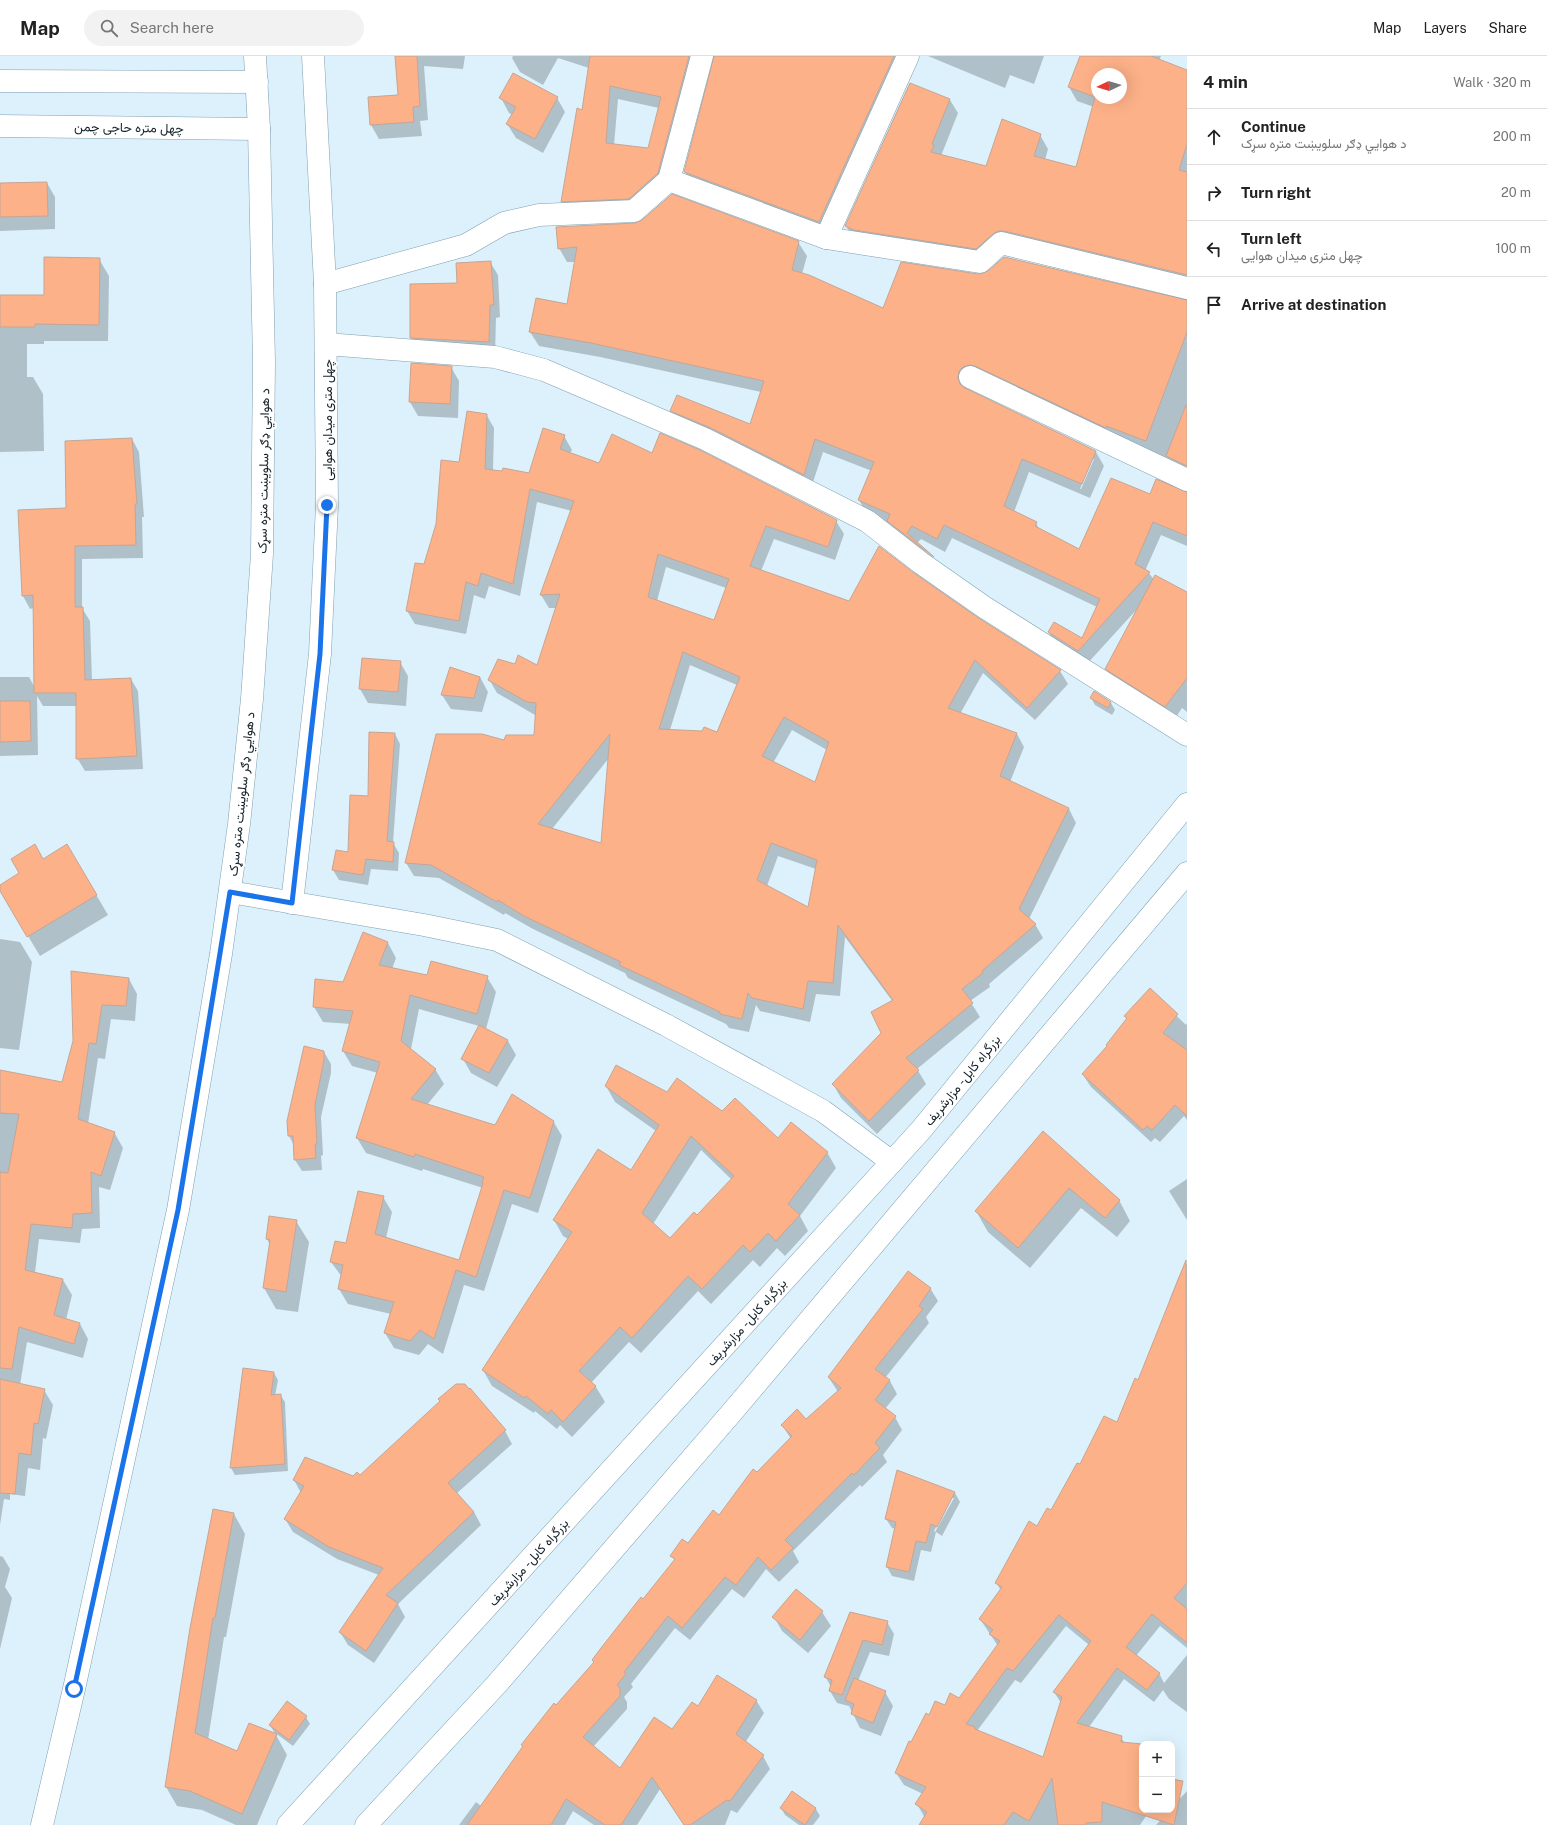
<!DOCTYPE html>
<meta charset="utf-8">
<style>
:root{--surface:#fff;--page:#f2f2f2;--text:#222;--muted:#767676;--line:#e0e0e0}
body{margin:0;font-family:"Public Sans",Vazirmatn,sans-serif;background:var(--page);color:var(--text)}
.controls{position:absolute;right:12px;bottom:12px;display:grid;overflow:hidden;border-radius:8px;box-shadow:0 4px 16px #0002}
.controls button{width:36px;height:36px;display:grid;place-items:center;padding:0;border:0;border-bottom:1px solid var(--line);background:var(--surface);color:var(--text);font:20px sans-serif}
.compass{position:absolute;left:1091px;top:12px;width:36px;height:36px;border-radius:50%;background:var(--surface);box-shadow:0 4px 16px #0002;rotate:266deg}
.stop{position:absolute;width:12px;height:12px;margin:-9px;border:3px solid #1a73e8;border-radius:50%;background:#fff}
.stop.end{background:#1a73e8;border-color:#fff;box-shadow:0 1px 4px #0008}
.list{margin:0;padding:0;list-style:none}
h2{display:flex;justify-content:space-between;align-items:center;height:52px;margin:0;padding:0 16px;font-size:17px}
h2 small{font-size:13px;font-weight:400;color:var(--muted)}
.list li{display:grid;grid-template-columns:26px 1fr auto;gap:12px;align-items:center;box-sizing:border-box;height:56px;padding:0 16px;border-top:1px solid var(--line)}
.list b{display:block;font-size:15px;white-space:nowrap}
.list p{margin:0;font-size:13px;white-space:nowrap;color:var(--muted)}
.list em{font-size:13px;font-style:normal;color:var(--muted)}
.icon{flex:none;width:22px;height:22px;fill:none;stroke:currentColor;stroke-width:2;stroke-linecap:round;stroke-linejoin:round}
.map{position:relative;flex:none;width:1187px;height:1769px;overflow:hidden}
header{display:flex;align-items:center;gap:24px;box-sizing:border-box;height:56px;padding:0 20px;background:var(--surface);border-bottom:1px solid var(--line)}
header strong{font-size:19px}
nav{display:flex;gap:22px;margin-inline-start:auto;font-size:14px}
.search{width:280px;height:36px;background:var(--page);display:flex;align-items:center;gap:10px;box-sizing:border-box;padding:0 14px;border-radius:22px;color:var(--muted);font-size:15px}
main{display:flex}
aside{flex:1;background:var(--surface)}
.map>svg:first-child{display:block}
</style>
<header>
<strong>Map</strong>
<div class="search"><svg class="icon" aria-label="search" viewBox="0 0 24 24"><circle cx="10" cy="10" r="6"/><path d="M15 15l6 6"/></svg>Search here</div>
<nav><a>Map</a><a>Layers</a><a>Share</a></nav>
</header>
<main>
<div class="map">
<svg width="1187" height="1769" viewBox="0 0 1187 1769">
<rect width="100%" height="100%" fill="#dcf1fc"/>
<!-- shadow -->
<g fill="#0003" fill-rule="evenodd">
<polygon points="396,0 465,0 463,13 424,10 428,64 420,65 422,80 379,83 371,69 369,42 399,40"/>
<path d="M513,0h402l-88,180 -134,-50 -8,-14 29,-114h-7l-42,129 -28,25 -67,3 -8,-14 20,-89 7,-44 -31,-10 -15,27 -23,-13 -8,-14zM618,43l41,9 -10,41 -35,-4z"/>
<polygon points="928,0 1044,0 1034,28 1010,19 1005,32"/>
<path d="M1081,0h80l-2,5 28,10v216l-174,-42 -29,17 -130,-22 -8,-14 104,-126 8,13 -17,43 46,11 53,-32 8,14 -3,11 31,8 18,-61 -17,-6 -8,-14zM1097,18h24v24h-24z"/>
<polygon points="501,42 557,42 565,56 543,97 516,82 507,68 513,59 509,57"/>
<polygon points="47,127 55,141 55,173 0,175 0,128"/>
<path d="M558,172l240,14 9,14 -5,18 81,36 95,-35 209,26v175l-221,-90v4l130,62 8,14 -14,32 -61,-26 -15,40 22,11 3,6 41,21 71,-54 36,-3v53l-26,-11 -16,36 4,2 5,7 33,13v119l-5,-4 -8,12 -59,-37 -9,-14 33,-62 -53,58 -29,-19 -8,-13 33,6 15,-32 -145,-69 -7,14 -24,-13 -4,4 16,15 6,10 -42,-33 -7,-11 -23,-10 -8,-14 13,-29 -49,-19 -12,36 -132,-64 -8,-14 79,15 11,-33 -161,-35 -61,-11 -9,-14 38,-27 8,-43h-9l-8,-14zM1092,403h2l-13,30h-1z"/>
<polygon points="99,203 109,220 108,285 44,285 44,288 27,288 27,321 33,321 43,338 44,395 0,396 0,240 45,240"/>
<polygon points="490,206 498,219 500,261 496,262 495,299 419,295 411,282 458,228"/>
<polygon points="451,311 459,325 458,362 418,360 410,346"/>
<path d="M486,358l8,14 -1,43 37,3 34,-38 8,14 -2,3 30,11 52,-10 184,67 8,13 -9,26 -61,-21 -13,32 89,31 63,-28 63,44 84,53 8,13 -33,36 -52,-47 -23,41 57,20 7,13 -14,35 59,27 7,14 -47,96 6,5 8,14 -54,46 1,3 -20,14 10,16 -63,52 9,15 -49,50 -36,-36 -8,-14 49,-51 11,-31 -48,-65 -5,59 -24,-2 -6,28 -50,-11 -4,-6 -7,27 -20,-4 -3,-4 -98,-46 -3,-5 -92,-44 -28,-16 -1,2 -65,-37 -25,-2 -8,-13 98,-122 31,-5v-21l-38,-22 -8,-14 27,-14 21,1 20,-58h-8l-8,-13 31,-84 -35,-9 -17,94 -31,-10 -4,13 -11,-4 -8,39 -51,-10 -8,-13 18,-45 35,-103zM666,511l60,21 -11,33 -58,-20zM690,609l47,20 -19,49 -48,-4zM792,674l35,20 -11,33 -43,-20zM609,702l-7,87 -50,-16zM778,800l38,13 -7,39 -42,-22z"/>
<polygon points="132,383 139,396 144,461 142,461 143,502 82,503 82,552 90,565 92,624 131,623 138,635 143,713 85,715 77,702 77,650 43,650 37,640 38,699 0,700 0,621 29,621 35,632 34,552 30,553 23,540 67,453"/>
<polygon points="400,606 408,620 406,650 368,647 360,633"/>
<polygon points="451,612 480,621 488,636 482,656 451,653 442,639"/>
<polygon points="1094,636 1111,647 1115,654 1112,659 1095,649 1091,642"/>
<polygon points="395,678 400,688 393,787 399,797 398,815 371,813 368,829 339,824 333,814 349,797"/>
<polygon points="67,789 108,859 40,900 0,833 0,830"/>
<polygon points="0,883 20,886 32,906 19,994 0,992"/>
<polygon points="388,887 396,902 392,913 428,920 487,921 496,936 486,973 508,985 516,999 497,1031 471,1017 463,1003 479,970 419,953 411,993 435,1013 444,1028 427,1049 496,1071 553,1065 562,1080 538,1157 512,1148 484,1235 464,1229 443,1298 428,1288 419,1299 394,1292 385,1277 391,1258 348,1248 339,1233 342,1221 331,1206 347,1188 383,1141 392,1156 386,1182 459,1205 483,1132 423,1113 422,1115 366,1097 357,1082 378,1017 352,1010 343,995 351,968 323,966 314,951 344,927"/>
<polygon points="72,916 129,923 137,938 135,965 111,963 105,1003 98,1002 88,1068 114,1076 123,1092 110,1134 99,1131 100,1172 82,1173 80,1187 39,1183 35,1217 63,1224 72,1239 66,1264 80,1268 88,1283 83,1302 27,1286 20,1329 44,1334 53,1349 46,1383 43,1382 40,1414 28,1412 25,1440 10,1438 10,1444 4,1443 0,1469 0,1015 63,1027 74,985"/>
<polygon points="1150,934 1186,969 1187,967 1187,1064 1184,1060 1160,1086 1155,1082 1151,1086 1091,1031 1083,1019 1108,991 1127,964 1125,960"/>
<polygon points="324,996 331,1008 331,1017 321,1061 323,1099 321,1100 322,1114 302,1115 295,1104 294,1089 289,1080 288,1065"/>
<path d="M606,1030l61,7 55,19 56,28 49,12 9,16 -36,48 8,15 -23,25 -8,-8 -17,19 -7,-7 -42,44 -13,-13 -57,62 -12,-11 -38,41 5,4 9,15 -33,35 -12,-12 -3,4 -22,-18 -1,2 -42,-27 -9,-16 85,-131 -5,-3 -9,-16 77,-49 25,-40 -41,-29zM701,1094l31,30 -35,37 -27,23 -17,-16z"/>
<polygon points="1043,1077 1119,1144 1130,1165 1117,1181 1081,1152 1030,1212 988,1176 976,1155"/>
<polygon points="1187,1123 1187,1164 1169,1135"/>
<polygon points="296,1165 309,1186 298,1256 276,1253 264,1232 270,1189 267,1183"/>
<path d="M1187,1207v385l-27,-22 -24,30 23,17 5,10 23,-28v57l-18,-13 -6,-9 -9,12 -30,-23 -35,48 32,10 4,7 17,1v65h8l-10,15h-211l-12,-21 6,-10 -19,-9 -8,-12 33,-57 30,-17 39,-53 -18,-27 21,-28 -5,-9 55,-71 29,-45 37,-42 21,-43 32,-78 -1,-2 10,-25zM1066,1570l23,19 -35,47 7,11 -17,56 -67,-28 38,-51 6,3z"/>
<polygon points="930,1232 938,1245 926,1261 929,1267 885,1322 890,1325 897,1338 885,1353 895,1361 902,1374 883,1399 887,1406 862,1431 860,1429 793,1495 799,1506 779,1526 766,1513 744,1542 732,1533 690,1584 675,1572 631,1628 633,1631 624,1641 627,1646 627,1653 593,1691 620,1713 673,1674 698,1652 756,1644 764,1657 745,1687 763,1700 770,1713 737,1757 731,1754 725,1769 684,1769 660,1733 637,1769 594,1769 573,1755 565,1769 459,1769 476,1746 481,1750 524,1691 522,1689 595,1607 675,1505 672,1500 688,1488 719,1460 757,1417 791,1383 782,1369 806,1364 838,1336 829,1322"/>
<polygon points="274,1317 278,1324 275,1340 281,1340 285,1346 288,1415 235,1419 231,1412"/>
<polygon points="505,1375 512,1388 456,1438 474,1456 481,1469 398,1548 405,1561 374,1607 348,1589 340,1576 379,1519 337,1503 293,1476 285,1463 301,1437 294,1424 360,1421"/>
<path d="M898,1415l57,22 5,9 -18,34 -6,-4 -5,20 -10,-2 -7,31 -22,-5 -5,-9 9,-38 -4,-1 -6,-9zM951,1442h3l-19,34 -1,-1z"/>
<polygon points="234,1458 245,1478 226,1581 224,1581 208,1684 237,1697 276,1679 287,1699 257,1769 236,1769 202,1754 177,1750 166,1731"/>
<polygon points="0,1500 3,1501 10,1513 5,1531 12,1542 0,1593"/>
<polygon points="796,1534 822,1556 831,1570 808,1597 782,1575 774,1561"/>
<polygon points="850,1558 887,1566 894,1578 889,1600 870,1596 858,1625 885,1636 893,1650 881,1680 860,1672 849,1650 837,1647 830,1635 831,1631 825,1620"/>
<polygon points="306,1661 310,1668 293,1690 274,1676 270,1669"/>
<polygon points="1187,1735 1187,1769 1156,1769 1170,1754 1172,1754 1172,1751"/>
<polygon points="792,1737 816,1753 820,1760 813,1769 799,1769 785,1759 781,1752"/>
</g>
<!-- building -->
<g fill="#fdb188" stroke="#c5a595" fill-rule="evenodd">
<polygon points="395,0 417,0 420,50 413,51 414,66 370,69 368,41 398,39"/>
<path d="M590,0h99l-31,117 -29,26 -68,3 16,-94 5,2zM610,30l51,11 -13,51 -42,-5z"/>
<polygon points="714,0 894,0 819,166 684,116"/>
<path d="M1080,0h71l36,14v74l-8,26 8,2v103l-183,-44h-6l-5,3 -17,15 -122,-19 -9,-4 65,-143 40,16 -18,45 2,1 -3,7 55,14 16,-47 39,15 -7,22 42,11 19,-70 -27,-10zM1097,18h24v24h-24z"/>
<polygon points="513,17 558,41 535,83 506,68 516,51 499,42"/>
<polygon points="47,126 48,160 0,161 0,127"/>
<polygon points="672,138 799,185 792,214 809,219 883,252 901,206 978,218 988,215 1004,201 1187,244 1187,276 1146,385 1106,370 1106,372 975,310 969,309 963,311 959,315 958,322 960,328 965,332 1096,395 1082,428 1022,403 1004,450 1037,466 1035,470 1079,493 1111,422 1150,438 1156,423 1187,436 1187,480 1153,466 1135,508 1150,516 1078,595 1048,576 1054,566 1082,582 1100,543 944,469 937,483 912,470 907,477 934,501 887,465 890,458 858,444 874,406 815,383 804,419 711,372 670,355 677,339 750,368 764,325 591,287 529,276 536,242 567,248 577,191 558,193 556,171 635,167 642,164"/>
<polygon points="44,201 100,202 99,269 35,268 35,271 0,271 0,239 44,239"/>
<polygon points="491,205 494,249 490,249 489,286 410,282 410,228 457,227 456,207"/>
<polygon points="411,307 452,310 450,348 409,346"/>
<polygon points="1186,349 1187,349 1187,410 1166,400"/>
<path d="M467,355l20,3 -2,55 17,2 1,-3 26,5 14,-45 22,7 -5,14 39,14 13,-29 40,19 8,-20 40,17 137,70 -9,27 -62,-21 -16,40 99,35 30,-55 35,27 63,44 84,53 -34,38 -52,-48 -27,48 69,25 -17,43 69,32 -50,101 17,15 -54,47 1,2 -21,16 11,14 -67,55 13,12 -50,51 -37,-37 49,-51 -10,-21 22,-12 -55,-75 -5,58 -25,-2 -5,28 -51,-11 -4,-5 -6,26 -22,-5v-2l-101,-47 2,-3 -97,-46 -26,-16 -1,2 -66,-37 -26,-2 31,-129h46l22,6 2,-5h28l2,-32 -9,-1 -39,-22 10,-21 17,5 3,-9 19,10 23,-71 -20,1 34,-94 -44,-12 -17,95 -32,-11 -3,13 -12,-4 -7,39 -53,-10 9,-48 9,1 12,-40 5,-64 18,2zM658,498l71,25 -15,41 -66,-23zM683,596l57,25 -23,55 -13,-5 -2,4 -43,-2zM784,661l45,25 -14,40 -53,-26zM610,678l-9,109 -63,-19zM771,787l46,17 -9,47 -51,-27z"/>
<polygon points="132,382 137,448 135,448 136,489 75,490 75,551 83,551 85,624 131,622 137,700 76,703 76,637 34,637 33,539 22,540 18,454 66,452 65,385"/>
<polygon points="1155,519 1187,536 1187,622 1165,651 1105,613"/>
<polygon points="362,602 401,605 398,636 359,633"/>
<polygon points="450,611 480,621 474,642 441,639"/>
<polygon points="1094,635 1111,646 1108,652 1090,642"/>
<polygon points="0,645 30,645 31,685 0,686"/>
<polygon points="369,676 395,677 387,785 394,786 393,806 366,803 363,819 332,814 336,794 348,796 350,739 368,740"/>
<polygon points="35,788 43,803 67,788 97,839 27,881 0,835 0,829 19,817 11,803"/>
<polygon points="363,876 388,886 379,909 427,919 431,905 488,920 477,958 410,939 401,985 436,1013 411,1043 495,1069 512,1038 554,1065 530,1142 504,1134 476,1221 456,1214 434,1283 420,1274 410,1285 384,1277 394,1246 338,1233 343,1209 330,1206 335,1185 346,1187 358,1135 384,1140 375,1178 459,1204 483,1127 482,1127 484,1121 415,1098 414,1101 356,1082 380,1006 342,995 353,955 313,951 315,923 343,926"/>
<polygon points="71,915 129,922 126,950 102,949 96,988 89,987 78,1063 115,1076 101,1120 91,1116 92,1157 73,1158 72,1172 31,1168 25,1214 63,1223 54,1259 80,1267 74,1288 19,1271 12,1313 0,1312 0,1116 8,1117 19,1058 0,1057 0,1014 62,1026 73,985"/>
<polygon points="1150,932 1178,958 1163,977 1187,994 1187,1060 1175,1049 1152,1074 1147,1070 1143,1074 1082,1018 1107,990 1106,989 1127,962 1124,960"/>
<polygon points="479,969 508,984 489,1017 461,1003"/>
<polygon points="304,990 324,995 324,1004 315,1049 317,1088 315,1088 316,1102 294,1104 293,1080 288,1080 287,1065"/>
<path d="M616,1009l51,27 10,-14 45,33 13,-13 43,40 13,-16 37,30 -40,52 12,11 -24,26 -8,-8 -18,19 -7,-7 -41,44 -14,-13 -56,62 -12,-11 -41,44 17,15 -33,36 -12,-12 -3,4 -22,-18 -2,2 -42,-28 90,-138 -19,-12 45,-71 33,21 28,-45 -54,-39zM691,1080l43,40 -37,39 -3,-3 -24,26 -28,-25z"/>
<polygon points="1043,1075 1120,1144 1105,1162 1069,1132 1018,1192 975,1155"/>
<polygon points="269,1160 297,1164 286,1236 263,1232 270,1184 266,1183"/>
<path d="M1186,1204l1,323 -13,15 13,11v34l-35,-29 -26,33 34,26 -13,17 -30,-22 -40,55 45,13 -1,6 21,2v66h30v-31l11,2 -9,44 -72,-23v20l-16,1v2h-28l-6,-47 -23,43 -16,-9 -9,13h-85l8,-13 -12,-8 11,-17 -31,-14 14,-32 2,1 15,-29 3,2 6,-14 10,4 5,-12 9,5 41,-57 -11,-7 4,-4 -14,-11 23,-32 -7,-4 34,-62 8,5 10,-18 4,2 26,-47 3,1 24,-48 13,6 18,-44 3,2zM1059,1559l32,26 -38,51 9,5 -19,60 -68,-28v-2l-9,-3 41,-56 6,3z"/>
<polygon points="908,1215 931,1232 919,1250 923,1253 875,1313 890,1324 875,1344 896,1360 875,1387 880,1392 854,1419 852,1417 785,1484 793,1492 771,1514 758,1501 736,1529 725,1521 682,1572 668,1560 624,1616 626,1618 617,1629 620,1632 620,1640 583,1681 620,1712 654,1661 672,1673 692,1646 698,1650 717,1619 757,1644 736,1678 764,1699 730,1745 727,1744 690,1769 684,1769 652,1721 621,1769 605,1769 566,1743 551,1769 467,1769 523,1690 521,1689 554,1647 556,1649 594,1606 592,1604 601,1592 641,1541 643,1543 675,1503 670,1500 682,1483 688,1487 713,1454 719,1459 753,1413 757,1416 792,1380 781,1369 797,1353 806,1363 841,1332 828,1321"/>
<polygon points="243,1312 274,1316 271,1339 281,1338 285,1408 230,1412"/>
<polygon points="0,1323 45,1333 38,1368 34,1367 31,1399 19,1397 15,1438 0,1437"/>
<polygon points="456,1328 465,1328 469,1333 470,1332 506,1374 448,1427 474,1456 386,1539 398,1547 366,1595 339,1576 383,1512 329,1491 284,1463 304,1430 293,1424 305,1401 353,1420 357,1416 360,1419 440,1345 438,1343"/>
<polygon points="897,1414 955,1436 937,1471 931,1468 926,1487 916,1485 909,1516 886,1511 896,1466 885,1463"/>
<polygon points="213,1453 234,1457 215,1562 213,1562 195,1677 237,1695 249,1667 277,1678 242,1758 190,1735 165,1731 190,1572"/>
<polygon points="796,1533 823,1555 800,1584 772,1561"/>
<polygon points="850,1556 888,1565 882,1589 863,1584 842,1639 829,1635 832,1624 824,1621"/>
<polygon points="854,1622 886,1635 873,1667 851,1658 854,1648 845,1644"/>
<polygon points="287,1645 307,1660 289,1684 269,1669"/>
<polygon points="792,1735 816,1752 805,1769 780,1752"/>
</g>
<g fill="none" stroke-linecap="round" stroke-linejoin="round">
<defs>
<g id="minor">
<polyline points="669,124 702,0"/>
<polyline points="826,182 908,0"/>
<polyline points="325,228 466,189 504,167 539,159 634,155 669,124 826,182 980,206 1001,187 1187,232"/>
<polyline points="326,288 495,301 544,314 705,383 867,465 921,507 984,551 1187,679"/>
<polyline points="970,321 1187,424"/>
<polyline points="230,836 424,869 497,884 666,969 823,1055 892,1106"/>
</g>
<g id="tertiary">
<polyline points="0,25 257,26"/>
<polyline points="0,70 259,73"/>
</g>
<g id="primary">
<polyline points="292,847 320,598 327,449 325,228 313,0"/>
<polyline points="42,1769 74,1633 178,1154 221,898 239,768 252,643 262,498 264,306 259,73 255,0"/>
</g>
<g id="trunk">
<polyline points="288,1769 921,1074 1187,748"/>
<polyline points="366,1769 496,1629 733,1355 1187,817"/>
</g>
</defs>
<!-- minor casing -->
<use href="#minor" stroke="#7fa0b1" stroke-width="23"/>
<!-- tertiary casing -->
<use href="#tertiary" stroke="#7fa0b1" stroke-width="23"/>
<!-- primary casing -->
<use href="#primary" stroke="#7fa0b1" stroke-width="23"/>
<!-- trunk casing -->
<use href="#trunk" stroke="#7fa0b1" stroke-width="23"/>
<!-- minor -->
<use href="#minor" stroke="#fff" stroke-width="22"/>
<!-- tertiary -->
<use href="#tertiary" stroke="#fff" stroke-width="22"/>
<!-- primary -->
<use href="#primary" stroke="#fff" stroke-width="22"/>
<!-- trunk -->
<use href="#trunk" stroke="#fff" stroke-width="22"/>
</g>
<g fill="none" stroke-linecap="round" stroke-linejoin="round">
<!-- route -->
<polyline stroke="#1a73e8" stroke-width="5" points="74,1633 178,1154 230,836 292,847 320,598 327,449"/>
</g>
<g text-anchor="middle" stroke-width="4" stroke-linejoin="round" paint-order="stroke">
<!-- street labels -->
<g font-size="13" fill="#152229" stroke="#fff">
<text transform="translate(129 71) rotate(1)" y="5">چهل متره حاجی چمن</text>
<text transform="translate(327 364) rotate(-90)" y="5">چهل متری میدان هوایی</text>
<text transform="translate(263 415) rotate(-89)" y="5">د هوايي ډګر سلویښت متره سړک</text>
<text transform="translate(241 738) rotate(-84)" y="5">د هوايي ډګر سلویښت متره سړک</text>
<text transform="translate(962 1024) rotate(-51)" y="5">بزرگراه کابل - مزارشریف</text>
<text transform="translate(746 1266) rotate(-48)" y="5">بزرگراه کابل - مزارشریف</text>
<text transform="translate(528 1506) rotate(-48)" y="5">بزرگراه کابل - مزارشریف</text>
</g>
</g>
</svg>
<div class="controls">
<button>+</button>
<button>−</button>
</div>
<svg class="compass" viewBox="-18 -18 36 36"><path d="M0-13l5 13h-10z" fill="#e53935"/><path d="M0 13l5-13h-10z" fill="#767676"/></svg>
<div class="stop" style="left:74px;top:1633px"></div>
<div class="stop end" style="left:327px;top:449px"></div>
</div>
<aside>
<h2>4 min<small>Walk · 320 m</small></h2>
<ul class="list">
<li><svg class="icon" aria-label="ahead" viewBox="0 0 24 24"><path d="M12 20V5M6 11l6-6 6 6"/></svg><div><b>Continue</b><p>د هوايي ډګر سلویښت متره سړک</p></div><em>200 m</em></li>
<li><svg class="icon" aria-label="right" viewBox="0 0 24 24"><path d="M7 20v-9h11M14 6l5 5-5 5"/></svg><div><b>Turn right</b></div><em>20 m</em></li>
<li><svg class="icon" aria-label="left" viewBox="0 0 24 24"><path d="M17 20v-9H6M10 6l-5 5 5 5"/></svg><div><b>Turn left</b><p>چهل متری میدان هوایی</p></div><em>100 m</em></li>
<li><svg class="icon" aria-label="arrive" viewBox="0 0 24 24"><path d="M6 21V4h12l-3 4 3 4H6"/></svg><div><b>Arrive at destination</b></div></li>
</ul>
</aside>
</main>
